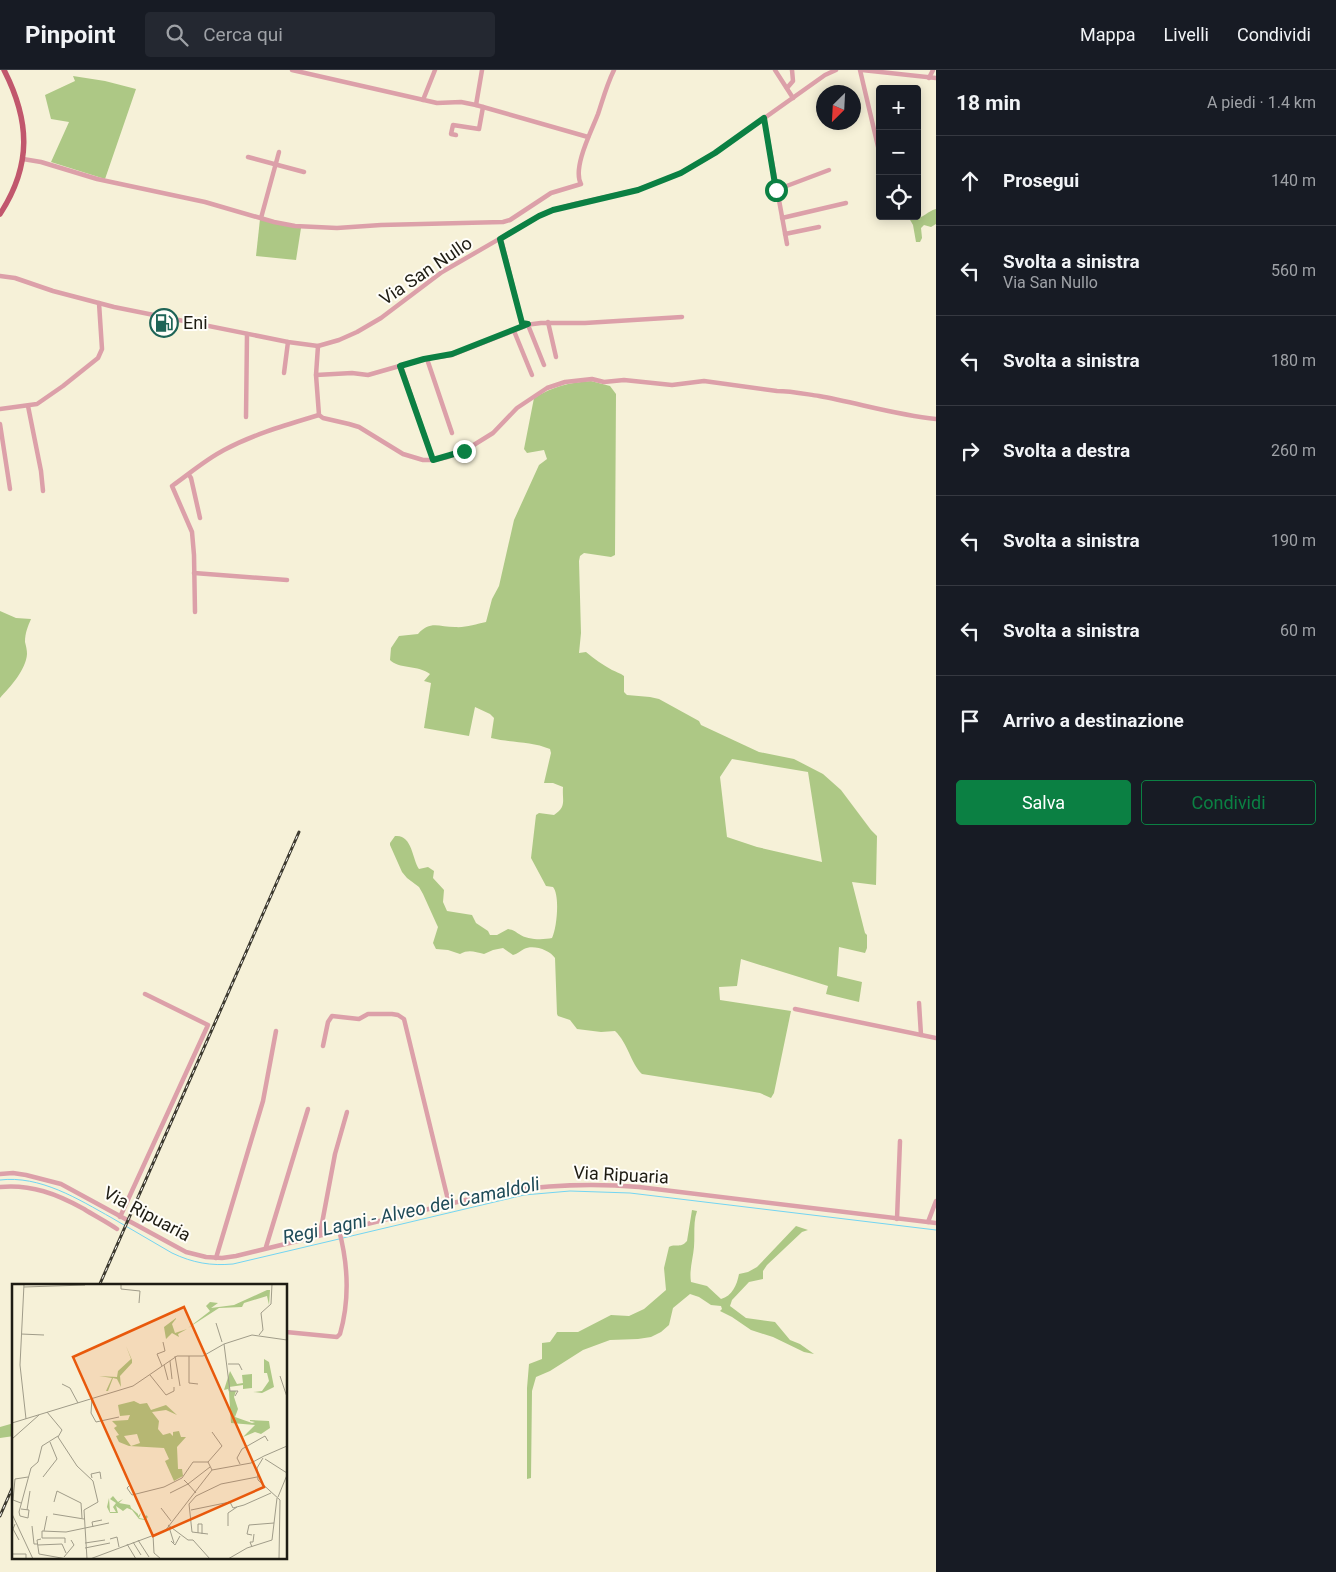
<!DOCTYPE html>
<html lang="it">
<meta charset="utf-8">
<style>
:root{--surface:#171b24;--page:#242831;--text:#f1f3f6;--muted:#9ea1a6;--line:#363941;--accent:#0b8043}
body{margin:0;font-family:Roboto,sans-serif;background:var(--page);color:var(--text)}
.controls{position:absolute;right:15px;top:15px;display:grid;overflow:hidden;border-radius:5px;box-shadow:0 2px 12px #0003}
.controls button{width:45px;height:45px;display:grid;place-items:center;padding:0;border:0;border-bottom:1px solid var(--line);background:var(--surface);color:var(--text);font:25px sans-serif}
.compass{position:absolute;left:816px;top:15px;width:45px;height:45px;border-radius:50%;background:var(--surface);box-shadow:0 2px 12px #0003;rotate:204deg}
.stop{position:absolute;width:15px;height:15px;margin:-11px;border:4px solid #0b8043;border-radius:50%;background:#fff}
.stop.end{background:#0b8043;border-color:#fff;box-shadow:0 1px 5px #0008}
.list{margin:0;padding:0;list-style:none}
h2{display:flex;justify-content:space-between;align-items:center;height:65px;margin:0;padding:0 20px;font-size:21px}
h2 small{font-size:16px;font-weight:400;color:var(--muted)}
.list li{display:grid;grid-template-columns:32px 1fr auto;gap:15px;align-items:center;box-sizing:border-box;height:90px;padding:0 20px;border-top:1px solid var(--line)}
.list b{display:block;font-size:19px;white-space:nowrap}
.list p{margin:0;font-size:16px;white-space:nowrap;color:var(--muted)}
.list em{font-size:16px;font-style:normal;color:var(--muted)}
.actions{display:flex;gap:10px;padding:15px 20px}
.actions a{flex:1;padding:11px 0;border:1px solid var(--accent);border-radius:5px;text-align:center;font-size:18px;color:var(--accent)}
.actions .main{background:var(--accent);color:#fff}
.icon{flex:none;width:28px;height:28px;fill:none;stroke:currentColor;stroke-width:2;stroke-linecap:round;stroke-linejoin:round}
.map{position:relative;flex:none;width:936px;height:1502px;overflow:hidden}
header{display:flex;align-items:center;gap:30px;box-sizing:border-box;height:70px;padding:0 25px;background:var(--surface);border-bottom:1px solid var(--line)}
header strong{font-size:24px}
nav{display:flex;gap:28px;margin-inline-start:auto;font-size:18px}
.search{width:350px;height:45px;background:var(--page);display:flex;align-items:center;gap:12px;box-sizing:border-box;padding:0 18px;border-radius:5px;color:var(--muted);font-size:19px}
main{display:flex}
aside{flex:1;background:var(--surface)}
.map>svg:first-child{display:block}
</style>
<header>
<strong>Pinpoint</strong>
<div class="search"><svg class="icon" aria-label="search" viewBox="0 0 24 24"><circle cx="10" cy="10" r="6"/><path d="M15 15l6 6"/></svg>Cerca qui</div>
<nav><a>Mappa</a><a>Livelli</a><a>Condividi</a></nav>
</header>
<main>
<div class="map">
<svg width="936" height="1502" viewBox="0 0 936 1502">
<rect width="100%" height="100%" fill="#f6f1d8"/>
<!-- green -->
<g fill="#adc885" fill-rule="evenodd">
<polygon points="73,6 105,11 136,19 105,109 51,92 69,52 51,49 45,25 75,11"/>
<path d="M936,139v15l-5,3 -7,-2 -3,3 1,10 -2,4h-4l-3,-17 -4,-7 3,-1c12,3 13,-5 24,-8z"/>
<polygon points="260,149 301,158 296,190 256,186"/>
<path d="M591,311l19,5 6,8 -1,161 -4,2 -27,-4 -4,3 -1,5 2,72 -2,20 7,-1c8,7 17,13 26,18 4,2 8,3 12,6v16l3,3 23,2 9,2 40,22 2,4 58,27 35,7 29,15 18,16 30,40 6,6 -1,49 -24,-3 13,51 2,2v13l-2,5 -26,-6 -2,29 25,6 -3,20 -33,-8 2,-8 -87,-27 -4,27 -18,1 1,13 71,11 -17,82 -3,5 -11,-5 -29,-5 -89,-14c-11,-10 -14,-31 -27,-43l-14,1 -24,-3 -7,-9 -12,-4 -1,-2 -2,-56c-5,-8 -22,-14 -31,-9 -4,2 -7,5 -11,6l-10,-7 -10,2 -9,4c-9,-2 -15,-5 -24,0l-12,-4 -12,-1 -3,-6 5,-16 -1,-2 -14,-31 -4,-7 -12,-9 -5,-6 -12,-27v-2l5,-7c17,-2 17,22 24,33l9,-2 6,4 -1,7 11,12 -1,12 4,9 25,4 4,8 12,8 2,4h7l11,-6c6,1 6,2 11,5 8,6 24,6 33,4 5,-10 8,-43 1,-51l-7,-1 -15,-28 5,-43 3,-2 15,2c13,-9 8,-14 9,-28l-10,-4h-9l7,-30 -1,-4c-19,-8 -39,-6 -59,-11l3,-20 -4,-4 -15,-7 -6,29 -45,-8 7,-45 -7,-2 6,-7c-11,-9 -32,-5 -40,-14l1,-12 8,-12 19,-2c12,-14 21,-7 37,-7 10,1 21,-3 31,-5l6,-23 7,-13 15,-66 25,-55 8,-6 -3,-9 -17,3 -3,-4 10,-51c20,-12 34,-15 57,-17zM732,689l76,13 14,90 -65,-15 -30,-10 -7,-60z"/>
<path d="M0,541l16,7 15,1c-3,7 -6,14 -6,23 1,4 2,8 2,12 -1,16 -17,33 -27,44z"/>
<path d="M692,1140l5,1c-4,11 -2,24 -3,36 -1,12 -5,23 -3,35l16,4 14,13c11,-3 16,-14 18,-25l9,-2 9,-5 39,-41 12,4 -6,2 -35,33 -4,6v8l-14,3 -17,18 -2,6 16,12 29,4 15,18 10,4 14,10 -10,-2 -31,-15 -22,-7 -19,-13 -12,-6 2,-2 -1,-3 -10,-1 -12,-8 -9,-3 -17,14 -4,17 -8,7 -10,5 -13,2 -28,1 -27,10 -33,21 -14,6 -4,14 -1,87 -4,1v-91l2,-24 13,-5v-16l8,-1 7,-10h21l33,-17 18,1 15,-7 22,-19 -2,-22 5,-21c6,-4 11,2 18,-6z"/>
<polygon points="14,1353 14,1366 0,1368 0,1357"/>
</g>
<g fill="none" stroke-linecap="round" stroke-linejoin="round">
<!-- stream -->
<g stroke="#73d5f2" stroke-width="1">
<path d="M0,1110c40,-5 78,19 112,38 20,12 40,23 60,35 21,10 39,13 61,11l106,-25"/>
<polyline points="343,1168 524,1125 570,1121 630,1123 936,1160"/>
</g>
<!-- minor -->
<g stroke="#dca0a9" stroke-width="4.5">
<polyline points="292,0 437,33 461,32 476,35 588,67"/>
<polyline points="775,0 793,28"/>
<polyline points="860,0 880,85"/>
<polyline points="862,0 936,8"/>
<polyline points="929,8 933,0"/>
<polyline points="787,18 793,11 792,0"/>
<polyline points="423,30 435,0"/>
<polyline points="476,35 482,0"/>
<polyline points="764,48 787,174"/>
<polyline points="456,65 451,64 453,55 479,59 483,37"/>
<polyline points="248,87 304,102"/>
<path d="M23,89l18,3 56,17 108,23 69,20 21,4 42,2 44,-3 122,-3 7,-2 41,-27 30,-9c-9,-16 11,-54 17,-70 5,-15 9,-30 16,-44"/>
<polyline points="776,120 829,100"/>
<polyline points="261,148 279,82"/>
<polyline points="782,148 846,133"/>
<polyline points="785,164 819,157"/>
<polyline points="501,169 522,253 525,255 541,253 585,253 682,247"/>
<polyline points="0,206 15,208 53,221 114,237 288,272 318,276 339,270 357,262 381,248 442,202 539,146 553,140 575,134 637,120 681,103 715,83 825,5 836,0"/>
<polyline points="548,252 556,287"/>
<polyline points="514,261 532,305"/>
<path d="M318,276l-2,29 3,40 4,3 26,6 10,3 44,27 20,6h10l15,-3 16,-6 29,-18 24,-25 30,-20 18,-6 27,-3 12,3 20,-2 48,5 32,-4 73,10c14,0 28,3 42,5 39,7 77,19 117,23"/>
<polyline points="427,289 452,363"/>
<polyline points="401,296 433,390"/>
<polyline points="284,303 288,272"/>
<polyline points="316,305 352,303 368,305 424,289 452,285 528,255 544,295"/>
<polyline points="28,336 41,401 43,421"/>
<polyline points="0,339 37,334 63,316 98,288 102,279 99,233"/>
<polyline points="246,347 247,264"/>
<polyline points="0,354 10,419"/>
<polyline points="189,405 191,408 200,448"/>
<polyline points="194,503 287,510"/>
<path d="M195,542l-1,-57 -2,-23 -20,-46c17,-12 33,-26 52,-36 30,-16 62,-25 95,-35"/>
<polyline points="919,933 921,965"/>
<polyline points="795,939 936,968"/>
<polyline points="323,976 328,952 332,946 359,949 368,944 392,944 398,945 404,949 449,1134"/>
<path d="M0,1104l13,-1 13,2 35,9 125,68 20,5 16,1 14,-2 254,-62c50,-9 99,-11 149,-7l297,36"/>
<path d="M0,1117c31,-3 57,7 84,22 11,7 23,13 33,20"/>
<polyline points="120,1147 208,955 145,924"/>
<polyline points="897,1149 900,1071"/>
<polyline points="928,1152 936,1131"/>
<polyline points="320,1164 335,1084 347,1042"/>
<polyline points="266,1177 308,1039"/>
<polyline points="216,1188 263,1031 276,961"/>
<path d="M286,1262l51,5 3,-3c10,-35 8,-70 -1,-104"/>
</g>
<!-- major -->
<path stroke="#c1576d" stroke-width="5.5" d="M0,144c32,-49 30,-93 4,-144"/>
<defs>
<g id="rail">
<polyline points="99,1216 299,762"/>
<polyline points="0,1446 14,1414"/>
</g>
</defs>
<!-- rail casing -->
<use href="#rail" stroke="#3d3a2f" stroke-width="3"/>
<!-- rail -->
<use href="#rail" stroke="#fffef9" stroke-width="1" stroke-dasharray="4" stroke-linecap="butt"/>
</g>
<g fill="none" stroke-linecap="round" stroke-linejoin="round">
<!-- route -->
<polyline stroke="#0b8043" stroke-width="6" points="464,381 433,390 400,296 424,289 452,284 528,254 522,253 500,169 539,146 553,140 638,120 681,103 715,83 764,48 776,120"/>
</g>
<!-- icons -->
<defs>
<symbol id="fuel-ring" viewBox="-11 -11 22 22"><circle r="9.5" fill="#fffef9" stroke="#1e6456" stroke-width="1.5"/><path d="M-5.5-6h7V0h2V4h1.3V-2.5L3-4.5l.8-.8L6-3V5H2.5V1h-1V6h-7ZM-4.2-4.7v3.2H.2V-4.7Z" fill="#1e6456"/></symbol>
</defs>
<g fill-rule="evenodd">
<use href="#fuel-ring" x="148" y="237" width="32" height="32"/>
</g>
<g text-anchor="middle" stroke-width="4" stroke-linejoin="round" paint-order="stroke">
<!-- street labels -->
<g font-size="18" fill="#1e1c13" stroke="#fffef9">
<text transform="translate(426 201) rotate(-34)" y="6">Via San Nullo</text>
<text transform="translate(621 1105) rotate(3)" y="6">Via Ripuaria</text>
<text transform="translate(147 1144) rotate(28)" y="6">Via Ripuaria</text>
</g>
<!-- poi labels -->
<g font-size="18" fill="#1e1c13" stroke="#fffef9" text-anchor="start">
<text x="183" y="259">Eni</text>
</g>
<!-- water labels -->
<g font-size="19" font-style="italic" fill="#1f4b58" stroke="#fffef9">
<text transform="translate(411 1140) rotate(-12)" y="7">Regi Lagni - Alveo dei Camaldoli</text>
</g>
</g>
<!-- overview -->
<g transform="translate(12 1214)">
<rect width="275" height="275" fill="#f6f1d8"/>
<path d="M255,6h3l-1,15 -2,-9 -23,7 -2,4 -23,1 -31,20 22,-17 -4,-5 4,-4 8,1 -7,5 23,-3zM164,34v1l-1,1 -3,4 3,9 12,-4 -9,5 1,3 -7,-4 -6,6 -2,-12zM114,62l6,14v3l-12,13 1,11 -4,-8 -4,-1 -5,13h-2l6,-13 -13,-2 18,1 1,-6 13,-12zM252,75l5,3 5,25 -12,6 -9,-1 9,-1 7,-10 -2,-8h-3zM218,87l7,13 6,-1 -1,-8 10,-1v14l-9,1v-4l-14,2 1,4h6l-2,6 4,12 -3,8 17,6 3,-1 -5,-1v-1l19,1 1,7 -9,6 -6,-2 -12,5 12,-12 -24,-2 -2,-31 -1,-3 -4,1zM122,117l6,3 7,-1 4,7 15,-5 11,10 -11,-5 -14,2 7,9 -1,8 5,6 7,-2 3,3v-4l6,-1 2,6h5l-9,10 1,22h4l1,7 -9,5 -9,-20 4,-2 -5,-11 -35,-2 -10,-4 -3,-6 3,-1 -5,-7 3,-2 -5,-5 16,-1 2,-5 -10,1 -2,-11zM125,150l3,9 -9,3 -7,-10zM101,212l5,6 5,-3 -4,4 11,2 1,3 7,6v2l3,-3 -2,5 5,1 2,-4 2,2 -3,3 -6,-1 -7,-9 -5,-2 -4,3 -7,-5 2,7h-8l-3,-6 2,-9 1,14h6l-3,-5 3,-4 -6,-4z" fill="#adc885" fill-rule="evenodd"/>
<path fill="none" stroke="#a09c89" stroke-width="1" d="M12,0l-4,81 6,54M109,0v5l19,2 -1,12M12,3l61,-2M204,39l6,19M9,50l23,1M247,51l4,-5 -2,-17 10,-9 1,-20M212,60l6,47h8l-3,5M275,60v31M163,72l5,30M177,72v27l9,1M158,77l2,18M216,80h11l3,6M152,81l4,15M150,82l-5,-12 8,-3 -2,-9M138,91l16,20 8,-4v-4M268,92l7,21M50,100l8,4 8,15M80,114l-1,15 5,9 23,-5M35,128l15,18 -4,7 19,29 16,15 5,21 -14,8 3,49M0,139l121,-37 44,-30h26l21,-12 28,-9 35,5M0,155l27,-24M252,172l23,-10M251,174l-6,10 1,12 22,20 -1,59M253,175l22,14M196,178l14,-16 -10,-14M228,180l-3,-6 5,-9 23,-13 3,5M31,193l14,-18 -7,-17M80,194l-1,-4 9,-2 1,7M172,196l4,4 22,-17M117,202l-2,2 5,7 32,-8 18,-9 11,-16h15l4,8M158,209l18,-9 8,9M266,213l9,-22M42,218l3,-11 24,12M9,219l-8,-3 2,-21 13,-2M69,219l1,15M149,224l10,13M9,225l8,1 -1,8 -8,-2 -1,-4 12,-44 7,-6 4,-16 16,-10M15,226l3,-19M179,226l39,-8 3,6 11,-3 27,-12M0,230l21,45M41,230l31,5M3,240l-2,5 6,11M156,241l20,15h5l17,19M20,242l2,18h4M216,242v-13l9,-6M81,243l-1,-5 10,-2M157,243l5,16M32,247l3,-15M186,249v-9h4v10M196,250l-16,-2 -3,-28 7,-8 25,-12 36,-7M141,251l1,18 7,6M240,251l-5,-1 2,-9 25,-2M29,255l-4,1 2,14 28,5M98,255l7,-2 2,10M126,256l11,17M159,257l4,4 5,-9M121,258l8,13M53,259v-5h-23v-7l24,1 43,-9M73,259l20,-3M115,260l9,15M26,261l24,-1 4,9M240,263l-2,-5h3l1,-8M73,264l25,-5M0,270h14v5M52,273l10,-12 -3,-5M78,275l75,-28 47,-61 39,-7 13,-7M216,275l19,-11 25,-8 5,-42"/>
<path fill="#e8590c" fill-opacity="0.15" stroke="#e8590c" stroke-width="2.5" d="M172,23l80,180 -111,49 -80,-179z"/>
<rect width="275" height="275" fill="none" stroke="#1e1c13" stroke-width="2.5"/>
</g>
</svg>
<div class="controls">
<button>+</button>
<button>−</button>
<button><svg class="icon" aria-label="locate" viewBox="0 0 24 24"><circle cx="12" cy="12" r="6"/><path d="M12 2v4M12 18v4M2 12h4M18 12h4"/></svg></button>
</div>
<svg class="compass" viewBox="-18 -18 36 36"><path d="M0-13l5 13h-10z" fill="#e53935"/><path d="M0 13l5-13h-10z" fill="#9ea1a6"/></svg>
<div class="stop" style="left:776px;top:120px"></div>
<div class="stop end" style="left:464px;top:381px"></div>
</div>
<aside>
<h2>18 min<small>A piedi · 1.4 km</small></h2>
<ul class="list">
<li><svg class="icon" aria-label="ahead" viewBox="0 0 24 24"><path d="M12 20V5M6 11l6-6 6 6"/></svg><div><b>Prosegui</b></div><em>140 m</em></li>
<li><svg class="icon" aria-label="left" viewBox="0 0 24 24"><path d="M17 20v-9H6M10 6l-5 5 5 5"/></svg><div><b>Svolta a sinistra</b><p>Via San Nullo</p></div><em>560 m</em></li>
<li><svg class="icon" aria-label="left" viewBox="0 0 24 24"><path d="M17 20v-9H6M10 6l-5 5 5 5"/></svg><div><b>Svolta a sinistra</b></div><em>180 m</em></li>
<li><svg class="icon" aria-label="right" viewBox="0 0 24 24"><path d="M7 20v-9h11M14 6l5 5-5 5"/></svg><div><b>Svolta a destra</b></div><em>260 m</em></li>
<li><svg class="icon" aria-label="left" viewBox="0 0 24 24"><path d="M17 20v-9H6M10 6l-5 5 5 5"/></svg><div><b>Svolta a sinistra</b></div><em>190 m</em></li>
<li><svg class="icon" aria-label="left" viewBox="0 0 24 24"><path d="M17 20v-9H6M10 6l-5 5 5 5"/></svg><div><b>Svolta a sinistra</b></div><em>60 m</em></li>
<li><svg class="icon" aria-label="arrive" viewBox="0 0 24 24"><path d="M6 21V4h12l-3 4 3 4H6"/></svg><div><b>Arrivo a destinazione</b></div></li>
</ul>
<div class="actions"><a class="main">Salva</a><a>Condividi</a></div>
</aside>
</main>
